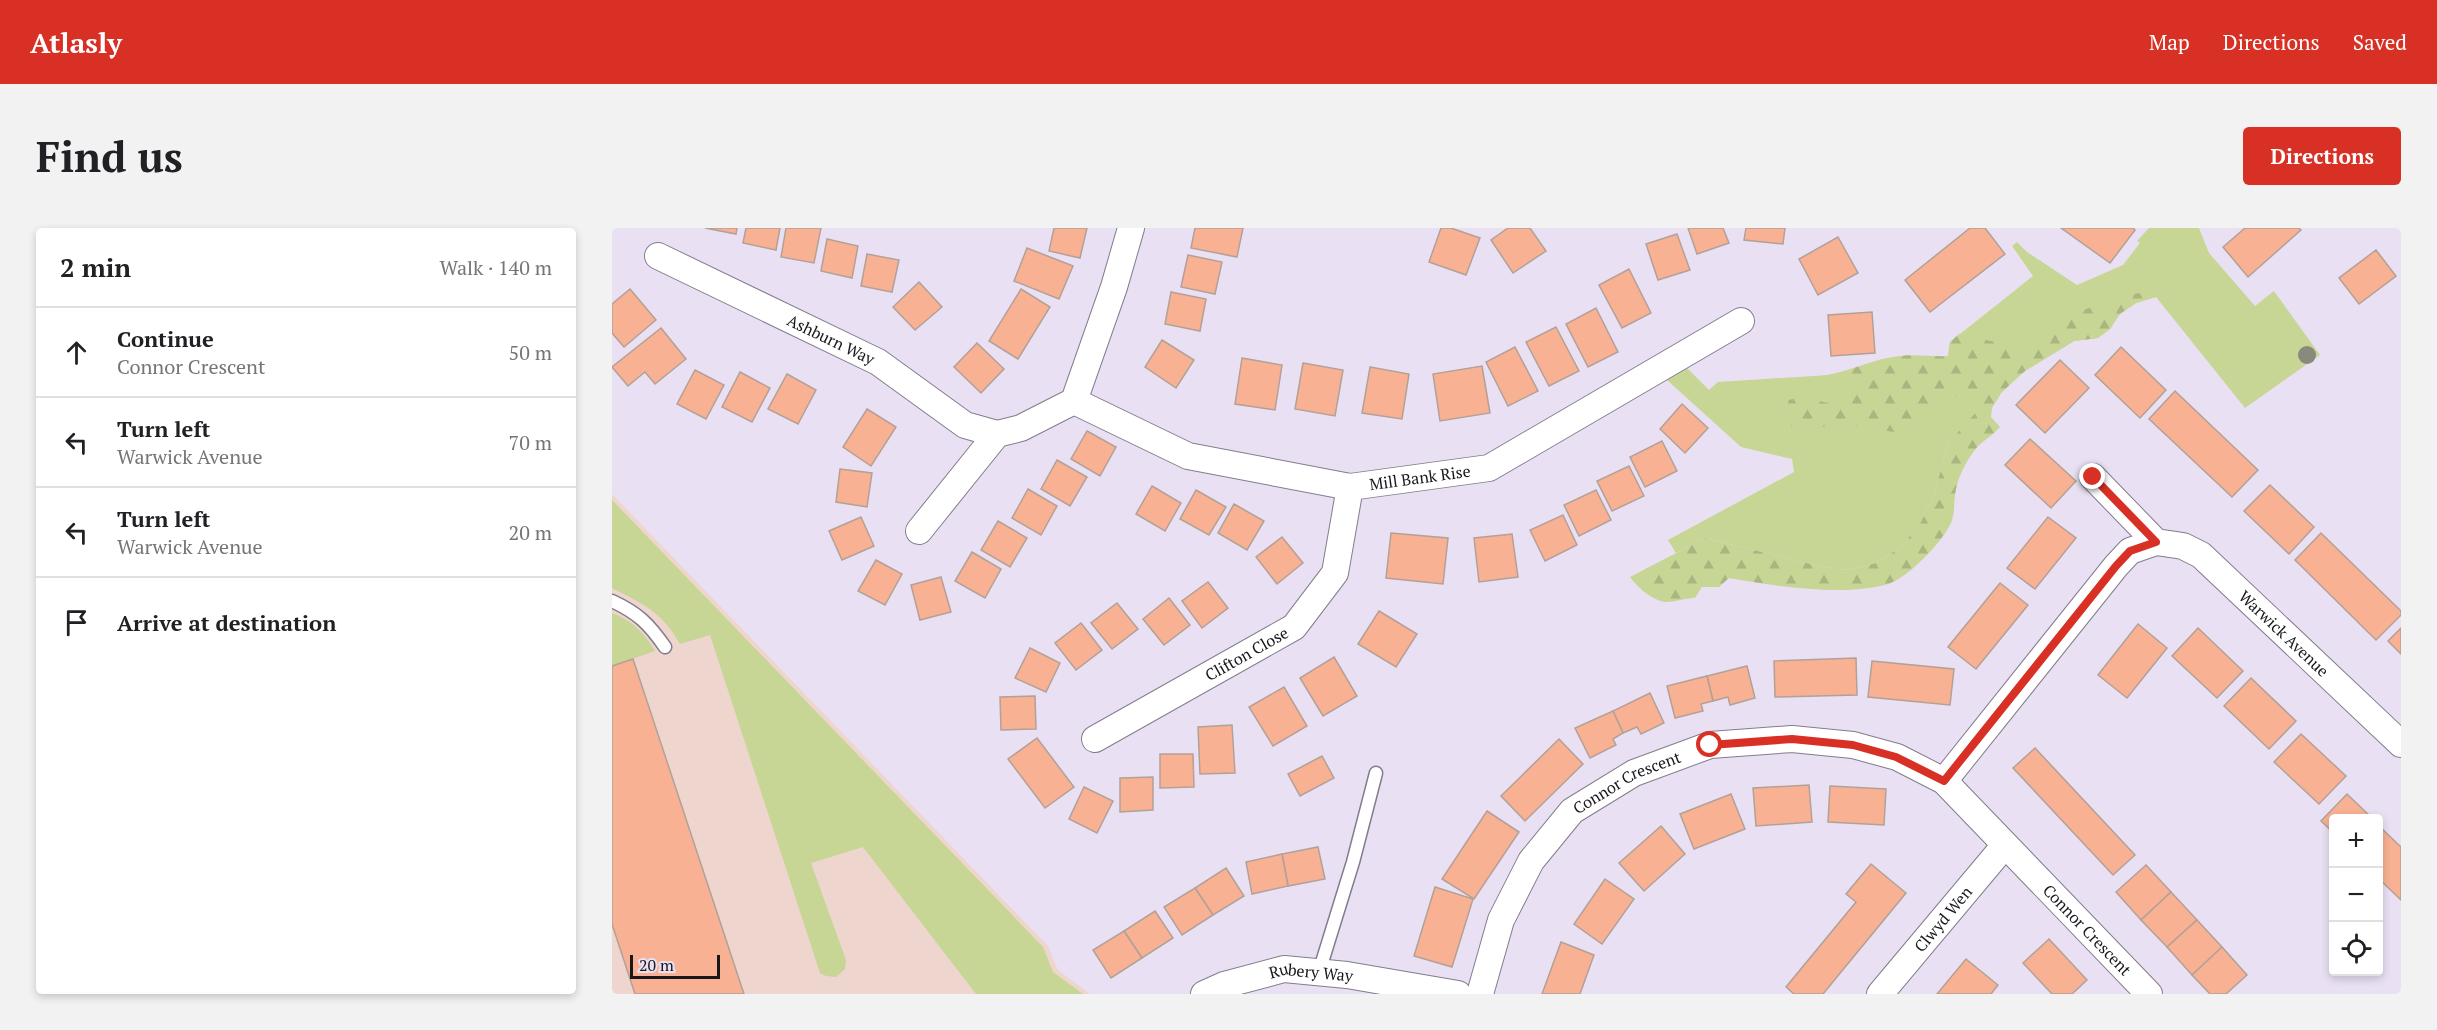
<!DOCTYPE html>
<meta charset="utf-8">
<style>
:root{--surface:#fff;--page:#f2f2f2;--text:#202124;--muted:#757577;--line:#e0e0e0;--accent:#d93025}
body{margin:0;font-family:"PT Serif",serif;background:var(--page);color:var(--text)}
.controls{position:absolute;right:18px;bottom:18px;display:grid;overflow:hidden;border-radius:6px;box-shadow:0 3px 9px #0003}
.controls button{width:54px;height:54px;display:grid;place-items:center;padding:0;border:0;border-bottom:2px solid var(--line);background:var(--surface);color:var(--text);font:30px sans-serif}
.scale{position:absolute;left:18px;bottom:15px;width:90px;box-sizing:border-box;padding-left:6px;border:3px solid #19161c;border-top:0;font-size:16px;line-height:21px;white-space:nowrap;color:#19161c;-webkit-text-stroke:4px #e9e1f3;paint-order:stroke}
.stop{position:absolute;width:18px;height:18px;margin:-14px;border:4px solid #d93025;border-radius:50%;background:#fff}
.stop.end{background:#d93025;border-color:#fff;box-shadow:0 2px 6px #0008}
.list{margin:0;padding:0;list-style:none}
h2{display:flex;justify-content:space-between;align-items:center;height:78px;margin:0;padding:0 24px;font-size:26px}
h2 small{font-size:20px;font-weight:400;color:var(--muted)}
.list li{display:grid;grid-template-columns:39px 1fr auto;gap:18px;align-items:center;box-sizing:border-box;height:90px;padding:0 24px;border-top:2px solid var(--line)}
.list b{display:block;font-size:22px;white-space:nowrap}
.list p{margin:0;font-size:20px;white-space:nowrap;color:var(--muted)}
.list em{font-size:20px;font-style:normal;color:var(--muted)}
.icon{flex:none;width:33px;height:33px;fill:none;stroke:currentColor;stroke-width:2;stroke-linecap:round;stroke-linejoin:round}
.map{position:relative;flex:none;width:1789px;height:766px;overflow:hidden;border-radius:6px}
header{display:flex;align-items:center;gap:36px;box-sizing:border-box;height:84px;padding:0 30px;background:var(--accent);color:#fff}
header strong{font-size:28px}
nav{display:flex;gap:33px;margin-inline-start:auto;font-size:21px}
.intro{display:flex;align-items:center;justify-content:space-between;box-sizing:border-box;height:144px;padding:0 36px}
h1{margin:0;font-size:42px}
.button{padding:15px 27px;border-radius:6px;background:var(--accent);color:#fff;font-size:21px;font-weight:700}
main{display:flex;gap:36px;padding:0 36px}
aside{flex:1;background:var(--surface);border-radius:6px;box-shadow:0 3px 9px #0003}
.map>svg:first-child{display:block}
</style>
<header>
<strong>Atlasly</strong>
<nav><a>Map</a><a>Directions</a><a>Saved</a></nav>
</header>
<div class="intro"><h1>Find us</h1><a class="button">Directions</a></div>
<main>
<aside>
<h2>2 min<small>Walk · 140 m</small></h2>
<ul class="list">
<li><svg class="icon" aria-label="ahead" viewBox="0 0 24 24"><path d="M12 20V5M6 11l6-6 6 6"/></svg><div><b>Continue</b><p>Connor Crescent</p></div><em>50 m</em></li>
<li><svg class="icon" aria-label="left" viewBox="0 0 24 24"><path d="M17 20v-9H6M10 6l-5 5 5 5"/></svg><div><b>Turn left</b><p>Warwick Avenue</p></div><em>70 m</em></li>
<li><svg class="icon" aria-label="left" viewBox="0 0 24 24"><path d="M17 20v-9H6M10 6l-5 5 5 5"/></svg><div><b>Turn left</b><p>Warwick Avenue</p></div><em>20 m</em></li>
<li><svg class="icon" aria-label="arrive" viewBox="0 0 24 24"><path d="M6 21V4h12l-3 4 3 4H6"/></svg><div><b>Arrive at destination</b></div></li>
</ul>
</aside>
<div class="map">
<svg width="1789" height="766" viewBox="0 0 1789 766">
<defs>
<pattern id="forest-firs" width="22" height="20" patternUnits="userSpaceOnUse" patternTransform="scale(1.5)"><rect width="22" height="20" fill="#c7d595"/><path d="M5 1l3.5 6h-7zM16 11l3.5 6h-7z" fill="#aab680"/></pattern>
</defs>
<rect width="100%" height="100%" fill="#e9e1f3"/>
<!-- industrial -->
<polygon fill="#eed5ce" points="0,266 436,718 446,742 478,766 0,766"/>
<!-- grass -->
<g fill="#c7d595">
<polygon points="1537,0 1587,0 1597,25 1643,78 1662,63 1708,127 1633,180 1544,69 1524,75 1507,86 1498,101 1486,110 1462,113 1413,143 1385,154 1368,181 1336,215 1323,264 1309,294 1289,319 1264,335 1237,342 1211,339 1093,310 1064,325 1056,312 1182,244 1180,231 1129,219 1055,152 1071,136 1097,162 1106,154 1217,147 1336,128 1338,114 1421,48 1400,18 1405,14 1415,24 1465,57 1511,37 1528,15 1525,13"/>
<path d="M0,272l431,447 10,25 30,22h-107l-113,-147 -52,16 35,97 -1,9 -9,8 -10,-1 -6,-3 -110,-338 -30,9c-18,-32 -37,-40 -68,-56z"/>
<path d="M0,385c19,7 33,20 43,38l-43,15z"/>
</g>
<!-- forest -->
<path fill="url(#forest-firs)" d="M1537,64l7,5 -20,6 -16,11 -10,15 -12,9 -24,3 -49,30 -23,21 -10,16 -1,9 9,10c-6,7 -14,12 -21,18 -10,11 -20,29 -23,44 -3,12 0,25 -6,36 -9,18 -42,53 -62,59 -43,13 -114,2 -159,-6l-10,9h-17l-7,11c-10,0 -20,4 -29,4 -13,-1 -29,-15 -36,-25l75,-39 118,29 26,3 27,-7 25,-16 20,-25 14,-30 13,-49 31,-34 -10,-8 7,-9 -23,4 -41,31 -18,5 -52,-9 -31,6 -19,-2 -8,-12 5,-15 11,-3 28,6 21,-14 12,-1 7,-4 -5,-9c-14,-1 -28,4 -42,1 25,-3 46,-15 72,-19 18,-4 36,0 55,-1l2,-14 9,-8 36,8 7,-1 14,4h9l14,-10 13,-4 34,-22 47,-15z"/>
<!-- building -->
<g fill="#f8b193" stroke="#b3a098" stroke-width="1.5">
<polygon points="93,0 125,0 124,6"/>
<polygon points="134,0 168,0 164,22 131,15"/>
<polygon points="174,0 209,0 202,35 169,29"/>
<polygon points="442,0 475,0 468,30 437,23"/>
<polygon points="583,0 631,0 625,29 579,20"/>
<polygon points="829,0 839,0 868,10 854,47 817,34"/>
<polygon points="896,0 918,0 934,23 901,45 879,12"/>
<polygon points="1076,0 1111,0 1117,15 1085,26"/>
<polygon points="1134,0 1173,0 1171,16 1132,12"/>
<polygon points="1358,0 1373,0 1393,26 1318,84 1293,52"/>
<polygon points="1449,0 1521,0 1523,2 1498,35"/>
<polygon points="1633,0 1687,0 1689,2 1636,49 1611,19"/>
<polygon points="1065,6 1078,42 1046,52 1034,16"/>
<polygon points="1226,9 1246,45 1206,67 1187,31"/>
<polygon points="215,11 246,18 240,50 209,43"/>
<polygon points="415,20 461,38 447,71 402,53"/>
<polygon points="1764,22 1784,48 1747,76 1727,50"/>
<polygon points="255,26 287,32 280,64 249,58"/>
<polygon points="576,27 610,34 603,66 569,59"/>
<polygon points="1017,41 1039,85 1010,100 987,57"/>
<polygon points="307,54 330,79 303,102 281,79"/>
<polygon points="18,61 44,92 12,119 0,105 0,76"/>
<polygon points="409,61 438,79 406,131 377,113"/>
<polygon points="559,64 594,71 588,103 553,96"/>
<polygon points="984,80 1006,124 976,139 954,96"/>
<polygon points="1260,84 1263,125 1219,128 1216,87"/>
<polygon points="944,99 967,143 937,158 914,114"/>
<polygon points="49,100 74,131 43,156 33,144 16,158 0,139"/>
<polygon points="550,112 582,132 564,160 533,139"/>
<polygon points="365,115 392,141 369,165 342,139"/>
<polygon points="903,119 926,163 896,178 874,134"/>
<polygon points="1509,119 1554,162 1528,190 1483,147"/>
<polygon points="630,130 670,137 663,182 623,176"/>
<polygon points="1448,132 1477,160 1433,205 1404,177"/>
<polygon points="691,135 731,142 723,188 683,181"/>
<polygon points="870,138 878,185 828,193 821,146"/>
<polygon points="758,139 797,146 790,191 750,185"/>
<polygon points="83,142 112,157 94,191 65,176"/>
<polygon points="128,144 158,160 140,194 110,179"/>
<polygon points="175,146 204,162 186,196 156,181"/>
<polygon points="1563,163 1646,242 1620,269 1537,191"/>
<polygon points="1070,176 1096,200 1073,225 1048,201"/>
<polygon points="255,181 284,199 259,238 231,219"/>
<polygon points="475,203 504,219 488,248 459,231"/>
<polygon points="1418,211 1464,253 1439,280 1393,237"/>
<polygon points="1050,213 1065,243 1033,259 1018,229"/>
<polygon points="445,232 475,249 458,278 429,261"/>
<polygon points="1017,238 1032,268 1000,283 985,253"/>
<polygon points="228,241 260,245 255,279 224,274"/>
<polygon points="1658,257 1702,299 1677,326 1632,283"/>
<polygon points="540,258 569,275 553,303 524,286"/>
<polygon points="416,261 445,278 429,307 400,290"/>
<polygon points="584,262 614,279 597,307 568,291"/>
<polygon points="984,262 999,292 967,308 952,277"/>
<polygon points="622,276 652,293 635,322 606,305"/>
<polygon points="951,287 965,317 933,333 918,302"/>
<polygon points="249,289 262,318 230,332 217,303"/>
<polygon points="1436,289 1464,310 1423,361 1395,340"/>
<polygon points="386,293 415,310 398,339 369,322"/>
<polygon points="779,305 836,310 831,356 774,350"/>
<polygon points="1709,305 1789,383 1789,387 1764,412 1683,332"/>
<polygon points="900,306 906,349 867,354 862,310"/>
<polygon points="670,309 691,335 665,356 644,329"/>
<polygon points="360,324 389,341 373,370 343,353"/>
<polygon points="264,332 290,346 273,377 246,363"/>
<polygon points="329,349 339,384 308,392 299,357"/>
<polygon points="596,354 616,380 590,400 570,373"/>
<polygon points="1388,355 1416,377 1364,441 1336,419"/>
<polygon points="557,370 578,397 552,417 531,391"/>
<polygon points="505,375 526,401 500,421 479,395"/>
<polygon points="767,383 805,406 784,439 746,416"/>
<polygon points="469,395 490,422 464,442 443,415"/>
<polygon points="1526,396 1555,420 1515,470 1486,447"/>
<polygon points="1586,400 1631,443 1605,470 1560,428"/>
<polygon points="1789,400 1789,426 1776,413"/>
<polygon points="418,420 448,435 434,464 403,450"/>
<polygon points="722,429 745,468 711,488 688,450"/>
<polygon points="1244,430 1245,467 1163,469 1162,433"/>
<polygon points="21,431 132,766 23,766 0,696 0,438"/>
<polygon points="1260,433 1342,441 1338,477 1256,469"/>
<polygon points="1135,438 1143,470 1118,477 1116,469 1101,473 1095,448"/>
<polygon points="1095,448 1101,473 1089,476 1091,483 1063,490 1055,458"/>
<polygon points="1639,450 1684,493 1657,521 1612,478"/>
<polygon points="672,459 695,498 661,518 637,479"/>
<polygon points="1038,465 1052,495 1029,506 1025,499 1011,505 1001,483"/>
<polygon points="423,468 424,501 389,502 388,469"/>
<polygon points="1001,483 1011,505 1001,511 1004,517 978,530 963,500"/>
<polygon points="620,497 623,545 588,546 586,499"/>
<polygon points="1689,506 1734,548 1707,576 1662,534"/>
<polygon points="425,510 462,559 433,580 396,531"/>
<polygon points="947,511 971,536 913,593 889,568"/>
<polygon points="1423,520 1523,627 1501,647 1401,540"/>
<polygon points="548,526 581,526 582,559 548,560"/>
<polygon points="710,528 722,550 688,568 676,546"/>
<polygon points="541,549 541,582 508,584 508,550"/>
<polygon points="1197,557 1200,594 1144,598 1141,560"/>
<polygon points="1218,558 1274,561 1272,597 1216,594"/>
<polygon points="472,559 501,573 485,605 457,591"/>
<polygon points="1119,566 1133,601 1082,621 1068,586"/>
<polygon points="1735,566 1760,590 1722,590 1722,605 1709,593"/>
<polygon points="875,583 907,604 862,671 830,651"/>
<polygon points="1766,597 1789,619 1789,672 1766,650"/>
<polygon points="1049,598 1073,626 1032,663 1007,635"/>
<polygon points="706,619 713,651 676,658 670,626"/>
<polygon points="670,626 676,658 640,666 634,634"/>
<polygon points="1259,636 1294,665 1211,766 1182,766 1174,759 1244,674 1234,666"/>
<polygon points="1534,637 1559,664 1529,692 1504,664"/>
<polygon points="614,640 632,668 601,687 583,660"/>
<polygon points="993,651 1022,671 990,716 962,696"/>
<polygon points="823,659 861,671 840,739 802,728"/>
<polygon points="583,660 601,687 570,707 552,679"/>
<polygon points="1559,664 1585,692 1555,719 1529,692"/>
<polygon points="543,683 561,710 530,730 512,703"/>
<polygon points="1585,692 1610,719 1580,747 1555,719"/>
<polygon points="512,703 530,730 499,750 481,722"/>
<polygon points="1437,711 1475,752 1460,766 1440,766 1411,735"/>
<polygon points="949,714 982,727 968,766 930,766"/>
<polygon points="1610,719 1635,747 1614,766 1598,766 1580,747"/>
<polygon points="1354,731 1386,757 1379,766 1325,766"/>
</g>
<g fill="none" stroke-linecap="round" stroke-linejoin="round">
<defs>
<g id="lane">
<path d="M0,373c26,12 37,23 53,46"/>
<polyline points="707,744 741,634 764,545"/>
</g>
<g id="street">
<path id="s1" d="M46,28l220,106 87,63 32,9"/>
<path id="s2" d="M462,173l114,55 162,31 139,-19 252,-147"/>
<path id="s3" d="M1481,249l63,65 27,4 18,9 200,189"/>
<polyline points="307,303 385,206 409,200 462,173 502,59 519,0"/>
<path id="s4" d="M483,511l199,-112 41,-54 15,-86"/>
<polyline points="1332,553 1504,338 1518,323 1544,314"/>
<path id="s5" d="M592,766l20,-9 60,-16 63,6 111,19"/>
<path id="s6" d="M868,766l21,-74 30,-59 41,-50 62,-38 76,-28 82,-6 61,6 44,12 47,24 205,213"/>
<path id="s7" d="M1268,766l125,-149"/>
</g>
</defs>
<!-- lane casing -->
<use href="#lane" stroke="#837c8c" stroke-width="15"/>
<!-- street casing -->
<use href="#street" stroke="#837c8c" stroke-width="28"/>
<!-- lane -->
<use href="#lane" stroke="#fff" stroke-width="12"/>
<!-- street -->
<use href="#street" stroke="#fff" stroke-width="26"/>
</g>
<!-- trees -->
<circle fill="#898a7d" cx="1695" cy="127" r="9"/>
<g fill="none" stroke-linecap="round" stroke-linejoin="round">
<!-- route -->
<polyline stroke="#d93025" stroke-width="8" points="1098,517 1180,511 1241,517 1284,529 1332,553 1504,338 1518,323 1544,314 1481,249"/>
</g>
<g text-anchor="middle" stroke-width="5" stroke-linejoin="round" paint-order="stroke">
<!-- street labels -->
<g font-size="16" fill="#19161c" stroke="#e9e1f3">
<text dy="6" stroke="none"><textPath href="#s1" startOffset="192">Ashburn Way</textPath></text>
<text dy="6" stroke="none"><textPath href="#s2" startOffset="362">Mill Bank Rise</textPath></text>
<text dy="6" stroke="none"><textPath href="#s3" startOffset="252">Warwick Avenue</textPath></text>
<text dy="6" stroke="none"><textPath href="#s4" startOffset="174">Clifton Close</textPath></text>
<text dy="6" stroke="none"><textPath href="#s6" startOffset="270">Connor Crescent</textPath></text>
<text dy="6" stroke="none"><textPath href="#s7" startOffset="98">Clwyd Wen</textPath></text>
<text dy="6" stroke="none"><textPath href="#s6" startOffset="810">Connor Crescent</textPath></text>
<text dy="6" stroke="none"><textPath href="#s5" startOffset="111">Rubery Way</textPath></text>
</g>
</g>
</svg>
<div class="controls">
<button>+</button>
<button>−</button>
<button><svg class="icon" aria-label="locate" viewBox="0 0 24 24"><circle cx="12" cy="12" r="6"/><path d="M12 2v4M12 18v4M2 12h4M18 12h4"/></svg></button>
</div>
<div class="scale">20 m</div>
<div class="stop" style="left:1098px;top:517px"></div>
<div class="stop end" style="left:1481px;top:249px"></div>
</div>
</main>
